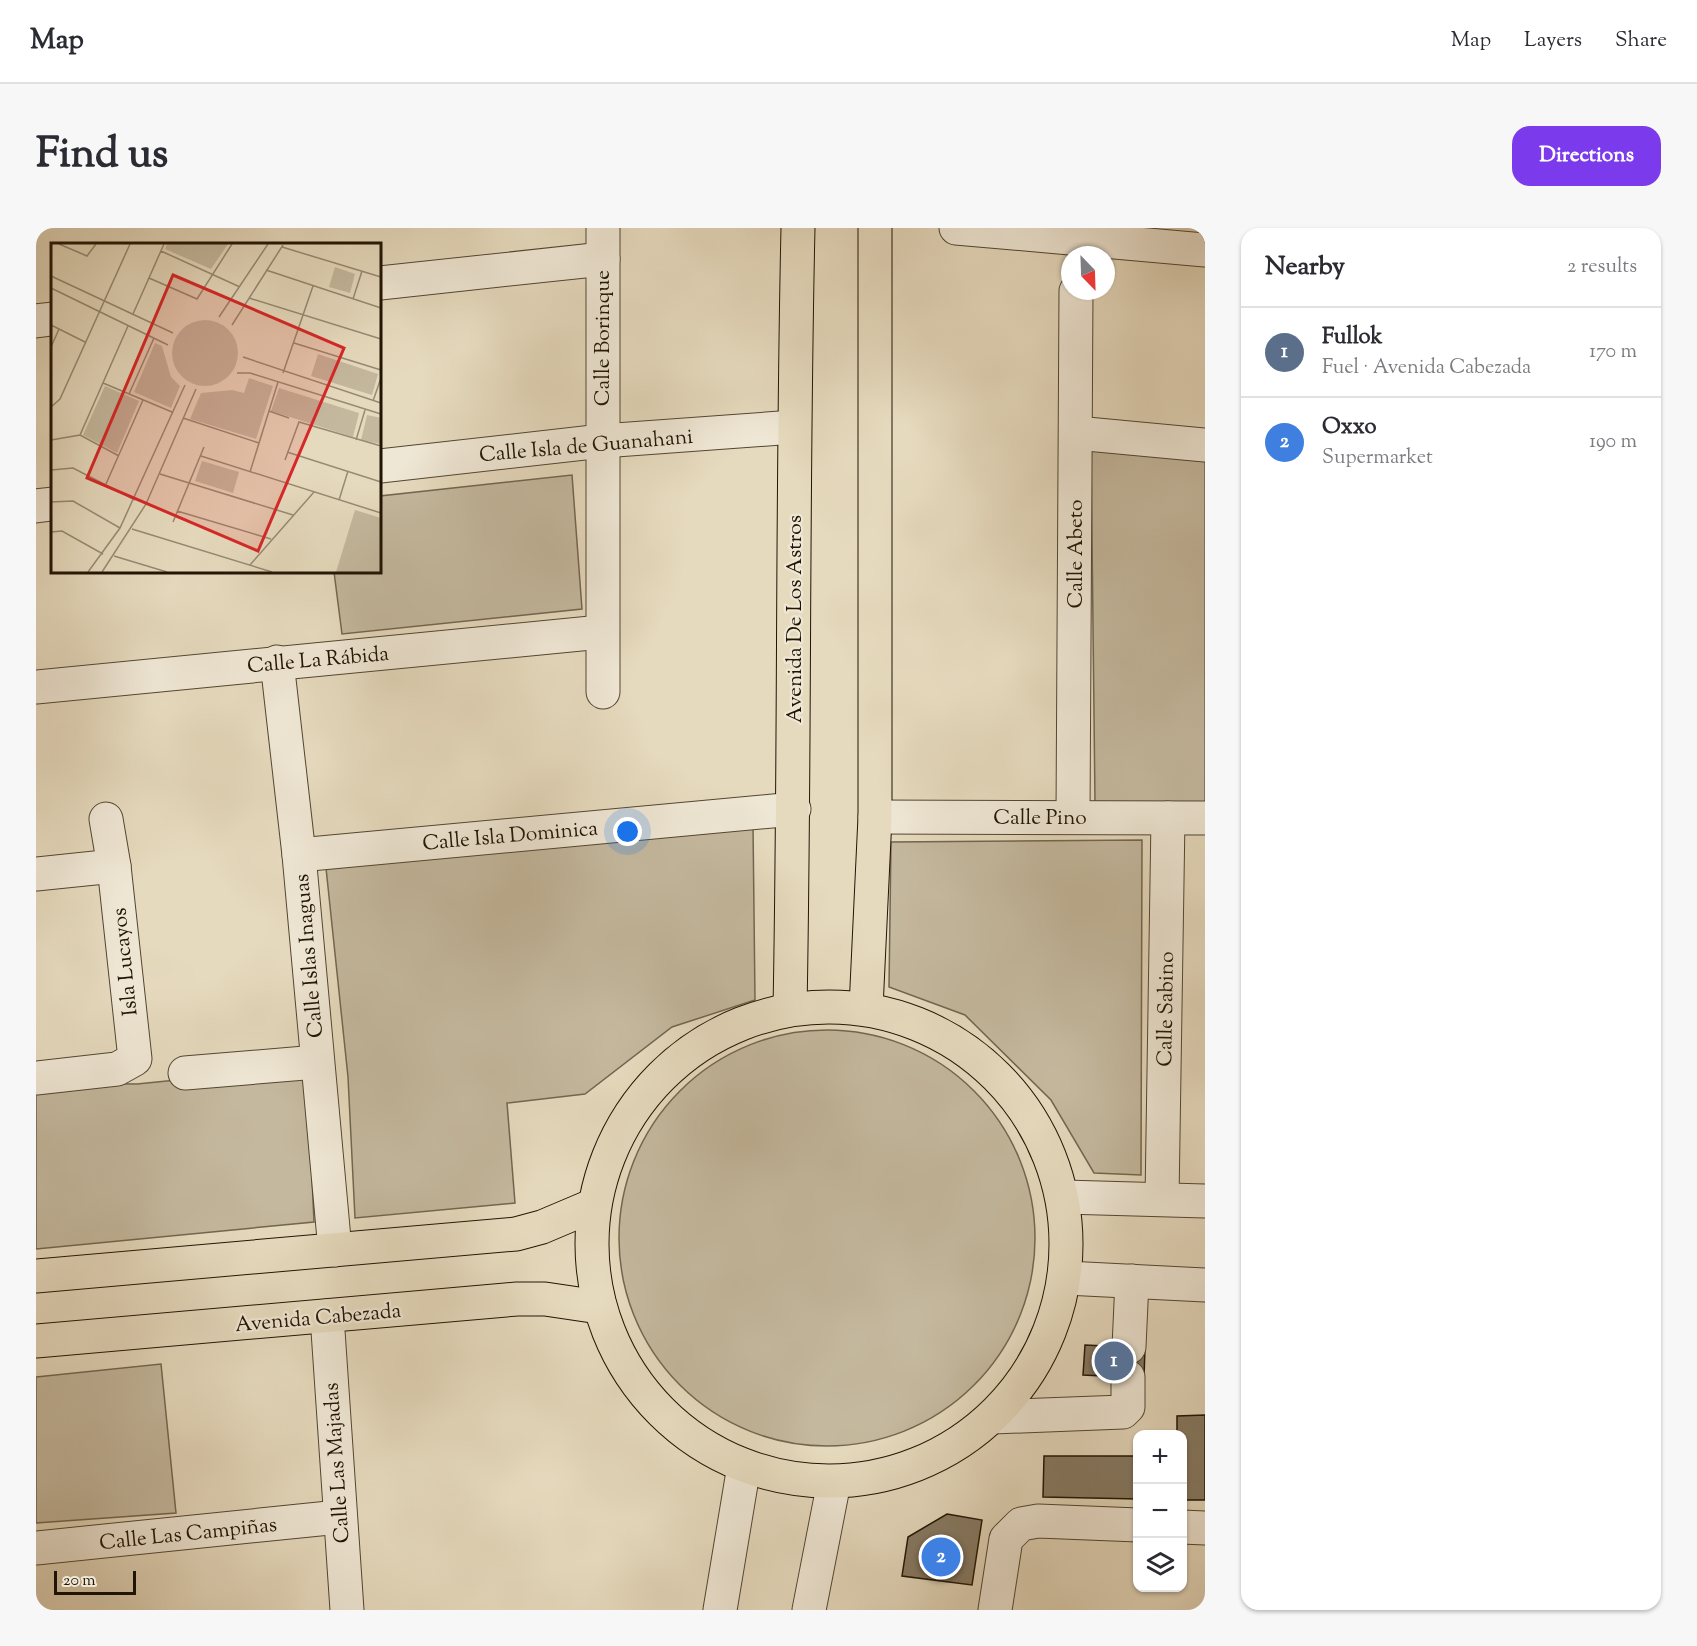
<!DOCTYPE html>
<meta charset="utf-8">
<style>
:root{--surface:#fff;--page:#f7f7f7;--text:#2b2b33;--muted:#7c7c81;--line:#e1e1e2;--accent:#7c3aed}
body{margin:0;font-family:"Sorts Mill Goudy",serif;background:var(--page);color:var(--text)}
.controls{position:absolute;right:18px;bottom:18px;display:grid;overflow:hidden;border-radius:12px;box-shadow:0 2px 4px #0004}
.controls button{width:54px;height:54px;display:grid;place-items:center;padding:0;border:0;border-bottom:2px solid var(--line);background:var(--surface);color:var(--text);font:30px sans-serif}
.compass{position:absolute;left:1025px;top:18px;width:54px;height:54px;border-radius:50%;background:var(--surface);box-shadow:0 2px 4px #0004;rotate:157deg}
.scale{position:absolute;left:18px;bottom:15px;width:82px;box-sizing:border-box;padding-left:6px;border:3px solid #201404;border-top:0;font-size:16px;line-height:21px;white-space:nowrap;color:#201404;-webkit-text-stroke:4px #efe7d5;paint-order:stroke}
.you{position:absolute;left:592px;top:604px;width:21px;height:21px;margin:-15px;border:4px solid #fff;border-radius:50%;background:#1a73e8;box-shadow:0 0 0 9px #1a73e833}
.badge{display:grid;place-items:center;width:39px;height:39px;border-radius:50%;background:var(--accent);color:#fff;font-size:20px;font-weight:700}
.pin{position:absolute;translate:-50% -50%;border:3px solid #fff;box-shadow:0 2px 6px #0006}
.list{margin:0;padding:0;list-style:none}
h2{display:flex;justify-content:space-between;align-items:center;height:78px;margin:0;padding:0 24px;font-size:26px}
h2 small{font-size:20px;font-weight:400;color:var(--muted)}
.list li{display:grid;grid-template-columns:39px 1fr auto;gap:18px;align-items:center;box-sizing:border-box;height:90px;padding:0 24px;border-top:2px solid var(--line)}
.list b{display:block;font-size:22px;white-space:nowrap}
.list p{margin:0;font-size:20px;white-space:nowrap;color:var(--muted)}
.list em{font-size:20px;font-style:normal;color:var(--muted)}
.icon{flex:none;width:33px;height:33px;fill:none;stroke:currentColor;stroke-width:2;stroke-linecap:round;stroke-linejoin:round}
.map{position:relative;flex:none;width:1169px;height:1382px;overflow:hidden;border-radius:18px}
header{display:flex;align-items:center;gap:36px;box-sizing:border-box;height:84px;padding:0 30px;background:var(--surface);border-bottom:2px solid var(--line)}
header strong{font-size:28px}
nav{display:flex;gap:33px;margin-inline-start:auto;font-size:21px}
.intro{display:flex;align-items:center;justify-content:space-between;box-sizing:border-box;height:144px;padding:0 36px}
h1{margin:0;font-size:42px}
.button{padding:15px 27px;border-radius:18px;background:var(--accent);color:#fff;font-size:21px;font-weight:700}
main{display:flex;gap:36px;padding:0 36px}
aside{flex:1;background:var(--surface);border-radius:18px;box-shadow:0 2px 4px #0004}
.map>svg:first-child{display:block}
</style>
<header>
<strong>Map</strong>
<nav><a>Map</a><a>Layers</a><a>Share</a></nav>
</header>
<div class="intro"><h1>Find us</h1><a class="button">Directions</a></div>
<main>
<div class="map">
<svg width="1169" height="1382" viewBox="0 0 1169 1382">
<rect width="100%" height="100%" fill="#e6dabe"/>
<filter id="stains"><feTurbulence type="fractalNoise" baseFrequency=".00333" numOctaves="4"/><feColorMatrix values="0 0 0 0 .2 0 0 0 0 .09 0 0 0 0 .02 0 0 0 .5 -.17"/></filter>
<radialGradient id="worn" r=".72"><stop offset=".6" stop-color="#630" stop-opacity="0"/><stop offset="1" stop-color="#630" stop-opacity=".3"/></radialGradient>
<!-- green -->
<g fill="#c4b89e" stroke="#726651" stroke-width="1.5">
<polygon points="1055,220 1169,229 1169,575 1059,574"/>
<polygon points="536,247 546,381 306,406 298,344 344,344 344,268"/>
<polygon points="717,596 719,772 636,799 549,866 471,875 479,975 319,990 312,849 290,640"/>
<polygon points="1106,612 1105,947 1058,945 1015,872 929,787 853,759 855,614"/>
<circle cx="791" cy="1010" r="208"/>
<polygon points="271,839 278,994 0,1021 0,855 101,856"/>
<polygon points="125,1136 140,1285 0,1295 0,1149"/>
</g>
<!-- building -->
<g fill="#877b65" stroke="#201404" stroke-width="1.5">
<polygon points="1049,1117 1109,1120 1108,1150 1047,1147"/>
<polygon points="1169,1187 1169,1272 1146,1272 1146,1206 1141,1206 1141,1188"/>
<polygon points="1008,1228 1102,1228 1102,1271 1007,1269"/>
<polygon points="911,1286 946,1292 936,1357 866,1348 872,1309"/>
</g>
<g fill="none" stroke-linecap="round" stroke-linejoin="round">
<defs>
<g id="minor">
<polyline points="920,0 1169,22"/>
<polyline points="344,55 567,31"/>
<polyline points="0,93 16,91"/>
<polyline points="1040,205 1169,217"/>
<polyline points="344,238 566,213 758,199"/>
<polyline points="0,278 16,276"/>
<polyline points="241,434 263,627 299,1022"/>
<polyline points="0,459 565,404"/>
<polyline points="567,464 567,0"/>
<polyline points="1037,588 1040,63"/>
<polyline points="839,589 1169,590"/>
<polyline points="263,627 758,581"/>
<polyline points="0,646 78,638"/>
<polyline points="149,845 281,834"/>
<polyline points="0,850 81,841 99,831 78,638 70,591"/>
<polyline points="1028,969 1169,973"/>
<polyline points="1126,971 1132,590"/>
<polyline points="1030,1050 1169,1057"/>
<polyline points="291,1088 311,1382"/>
<polyline points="1093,1119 1096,1053"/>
<polyline points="957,1189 1087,1184 1092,1179 1092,1149"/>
<polyline points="1146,1299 1169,1300"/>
<polyline points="0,1320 303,1289"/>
<polyline points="684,1382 708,1238"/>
<polyline points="773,1382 798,1254"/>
<polyline points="959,1382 970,1311 985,1296 1002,1293 1102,1297"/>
</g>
<g id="major">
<circle cx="793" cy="1016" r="237"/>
<polyline points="830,780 839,589 839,0"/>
<path d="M754,781c5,-260 2,-521 8,-781"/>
<polyline points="0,1048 480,1006 506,999 558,977"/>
<polyline points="0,1113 481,1071 509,1071 563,1079"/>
</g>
</defs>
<!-- minor casing -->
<use href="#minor" stroke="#524632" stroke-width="35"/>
<!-- major casing -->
<use href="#major" stroke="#201404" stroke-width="35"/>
<!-- minor -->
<use href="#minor" stroke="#efe7d5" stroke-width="33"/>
<!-- major -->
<use href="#major" stroke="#e6dabe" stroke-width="33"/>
</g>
<g text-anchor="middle" stroke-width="4.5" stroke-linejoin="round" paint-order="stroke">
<!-- street labels -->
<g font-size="21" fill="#201404" stroke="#efe7d5">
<text transform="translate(566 110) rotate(-90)" y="7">Calle Borinque</text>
<text transform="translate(550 217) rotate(-5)" y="7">Calle Isla de Guanahani</text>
<text transform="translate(1039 326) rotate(-90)" y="7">Calle Abeto</text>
<text transform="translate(758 391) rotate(-90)" y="7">Avenida De Los Astros</text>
<text transform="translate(282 431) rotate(-5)" y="7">Calle La Rábida</text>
<text x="1004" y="596">Calle Pino</text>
<text transform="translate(474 607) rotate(-5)" y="7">Calle Isla Dominica</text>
<text transform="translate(272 728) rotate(-95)" y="7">Calle Islas Inaguas</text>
<text transform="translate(88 734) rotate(-96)" y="7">Isla Lucayos</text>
<text transform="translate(1129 781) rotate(-89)" y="7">Calle Sabino</text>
<text transform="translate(282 1089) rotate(-5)" y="7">Avenida Cabezada</text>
<text transform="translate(300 1235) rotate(-94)" y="7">Calle Las Majadas</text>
<text transform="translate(152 1305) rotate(-6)" y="7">Calle Las Campiñas</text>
</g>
</g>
<!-- overview -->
<g transform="translate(15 15)">
<rect width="330" height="330" fill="#e6dabe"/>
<path d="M116,1h61l-17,25 -46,-20zM284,24l20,7 -5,19 -21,-6zM121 110a33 33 0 1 1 66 0a33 33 0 1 1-66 0ZM104,100l7,3 9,31 9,9 -9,22 -37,-16zM267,111l60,20 -6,21 -61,-19zM198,135l24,8 -17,53 -66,-20 11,-26 31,-3 12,3zM54,143l34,15 -22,52 -34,-18zM228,145l80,25 -6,24 -82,-26zM316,172l14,3v26l-20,-4zM151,218l37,11 -6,21 -38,-12zM304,267l26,8v54h-45z" fill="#c4b89e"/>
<path fill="none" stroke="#978b74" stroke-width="1.5" d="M8,1l28,12 9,-12M231,4l99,30M110,8l79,36M215,27l115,38M0,33l122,57M98,35l48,21 35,-55M0,45l117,57M198,55l132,41M302,56l9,-28M82,71l31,-70M168,74l49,-73M0,82l34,17M181,82l51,-80M243,100l87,27M0,104l8,-18M192,114l138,46M186,130h13l131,41M232,130l30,-87M52,140l69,29M78,151l25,-56M322,158l8,-23M0,164l9,-8 70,-155M218,168l20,7M132,175l76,25M29,192l39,21M0,197l29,-5 48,-109M305,197l9,-30M236,209l94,30M150,213l180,57M234,217l14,-38 82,24M0,227l22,-2 62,32M199,229l28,-90M109,231l133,41M55,241l37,-84M288,257l9,-29M0,259l22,-1 47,27M126,268l94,28M122,279l31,-75M81,286l140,43M0,289l11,-1 41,23M63,313l53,16M199,322l64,-73M37,329l32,-44 65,-143M51,329l44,-68 50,-115"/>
<path fill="#d62828" fill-opacity="0.15" stroke="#d62828" stroke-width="3" d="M122,32l171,73 -86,203 -171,-73z"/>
<rect width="330" height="330" fill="none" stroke="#201404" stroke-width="3"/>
</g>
<rect width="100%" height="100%" filter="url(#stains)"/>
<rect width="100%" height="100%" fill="url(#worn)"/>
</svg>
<div class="controls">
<button>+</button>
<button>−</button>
<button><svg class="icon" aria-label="layers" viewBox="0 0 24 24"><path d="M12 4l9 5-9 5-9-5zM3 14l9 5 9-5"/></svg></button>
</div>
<svg class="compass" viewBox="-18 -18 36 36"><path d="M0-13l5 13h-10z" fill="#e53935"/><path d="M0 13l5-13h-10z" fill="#7c7c81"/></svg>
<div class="scale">20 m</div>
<div class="you"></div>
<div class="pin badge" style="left:1078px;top:1133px;background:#5c6f8a">1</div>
<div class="pin badge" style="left:905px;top:1329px;background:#3f7fe0">2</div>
</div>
<aside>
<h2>Nearby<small>2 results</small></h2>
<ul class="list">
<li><span class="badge" style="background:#5c6f8a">1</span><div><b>Fullok</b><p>Fuel · Avenida Cabezada</p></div><em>170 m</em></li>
<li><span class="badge" style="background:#3f7fe0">2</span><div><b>Oxxo</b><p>Supermarket</p></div><em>190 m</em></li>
</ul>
</aside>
</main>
